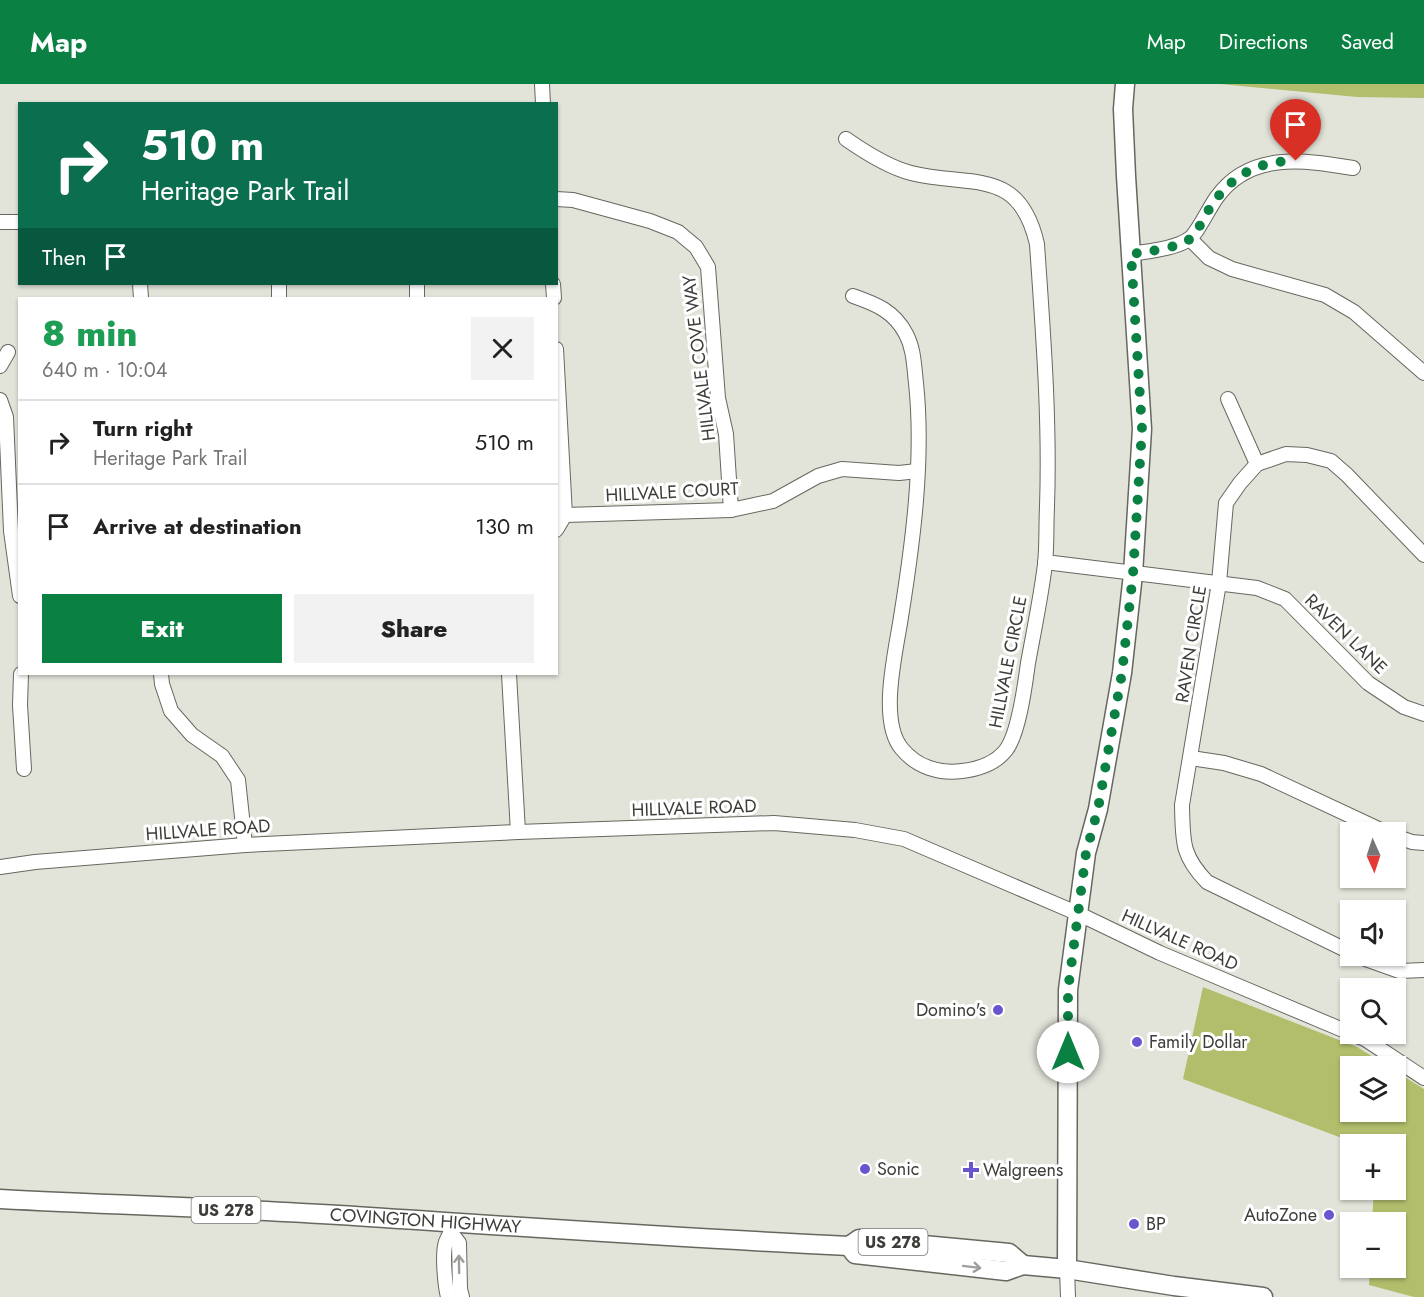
<!DOCTYPE html>
<html lang="en">
<head>
<meta charset="utf-8">
<style>
  :root { --surface:#fff; --page:#f2f2f2; --text:#222; --muted:#767676; --line:#e0e0e0; --accent:#0b8043 }
  body { margin:0; font-family:Jost,sans-serif; background:var(--page); color:var(--text); height:100vh; display:flex; flex-direction:column; font-size:22px; white-space:nowrap }
  * { box-sizing:border-box; margin:0 }
  p { font-size:20px; color:var(--muted) }
  .icon { flex:none; width:33px; height:33px; fill:none; stroke:currentColor; stroke-width:2; stroke-linecap:round; stroke-linejoin:round }
  .map { position:relative; flex:1; overflow:hidden }
  .drawer { position:absolute; left:18px; top:213px; width:540px; height:378px; display:flex; flex-direction:column; background:var(--surface); border-radius:0px; box-shadow:0 2px 4px #0004 }
  .drawer>* { flex:none }
  .banner { position:absolute; left:18px; top:18px; width:540px; height:183px; border-radius:0px; box-shadow:0 2px 4px #0004; background:#0b6e4f; color:#fff; overflow:hidden }
  .needle { width:39px; rotate:177deg }
  .controls { position:absolute; left:1340px; top:738px; display:grid; gap:12px }
  .controls a { display:grid; place-items:center; width:66px; height:66px; border-radius:0px; background:var(--surface); box-shadow:0 2px 4px #0004; font-size:30px }
  .pin { position:absolute; display:grid; place-items:center; width:51px; height:51px; color:#fff; margin:-62px -26px; border-radius:50% 50% 50% 0; rotate:-45deg; box-shadow:0 0 6px #0007 }
  .pin .icon { rotate:45deg }
  .me { position:absolute; width:66px; margin:-33px; rotate:0deg; stroke-linejoin:round; filter:drop-shadow(0 0 4px #0008) }
  .turn { display:flex; align-items:center; gap:21px; height:126px; padding:0 24px; font-size:27px }
  .turn .icon { width:78px; height:78px; stroke-width:2.5 }
  .turn b { display:block; font-size:42px; line-height:51px }
  .then { display:flex; align-items:center; height:57px; padding:0 24px; background:#0003; gap:12px; font-size:22px }
  .round { display:grid; place-items:center; flex:none; width:63px; height:63px; border-radius:0px; background:var(--page) }
  .headline { display:flex; align-items:center; justify-content:space-between; height:102px; padding:0 24px }
  h1 { font-size:36px; font-weight:800; line-height:45px; color:#1e9e55 }
  .button { display:flex; gap:12px; margin-top:auto; padding:12px 24px }
  .button a { flex:1; height:69px; border-radius:0px; background:var(--accent); color:#fff; font-size:24px; font-weight:800; line-height:69px; text-align:center }
  .button a+a { background:var(--page); color:var(--text) }
  ul { padding:0; list-style:none }
  li { display:flex; align-items:center; gap:18px; height:84px; padding:0 24px; border-top:2px solid var(--line) }
  li div { flex:1 }
  li b { display:block; font-size:22px }
  li em { font-style:normal }
  header { display:flex; align-items:center; gap:36px; box-sizing:border-box; height:84px; padding:0 30px; background:var(--accent); color:#fff }
  header strong { font-size:28px }
  nav { display:flex; gap:33px; margin-inline-start:auto; font-size:21px }
  .map>svg:first-child { display:block }
  .green { fill:#b2be6b }
  .lines { fill:none; stroke-linecap:round; stroke-linejoin:round }
  .minor-casing { stroke:#66685f; stroke-width:16 }
  .major-casing { stroke:#66685f; stroke-width:21 }
  .minor { stroke:#fff; stroke-width:14 }
  .major { stroke:#fff; stroke-width:18 }
  .oneway { stroke:#9e9e9c }
  .route { stroke:#0b8043; stroke-width:10; stroke-dasharray:0 18 }
  .poi-dot { fill:#6955ce; stroke:#fff; stroke-width:2 }
  .labels { text-anchor:middle; dominant-baseline:central; stroke-width:6; stroke-linejoin:round; paint-order:stroke }
  .shield { fill:#fff; stroke:#777775; stroke-width:1.5 }
  .shield-label { font-size:16px; font-weight:bold; fill:#3d3d3a }
  .street-label { font-size:18px; fill:#3d3d3a; stroke:#fff }
  .poi-label { font-size:18px; fill:#3d3d3a; stroke:#fff; text-anchor:start }
</style>
</head>
<body>
<header>
<strong>Map</strong>
<nav><a>Map</a><a>Directions</a><a>Saved</a></nav>
</header>
<div class="map">
<svg width="1424" height="1213" viewBox="0 0 1424 1213">
  <rect width="100%" height="100%" fill="#e2e4da"/>
  <g class="green">
    <path d="M 1220,0 L 1424,0 L 1424,14 L 1357,13 Z"/>
    <path d="M 1203,903 L 1357,963 L 1388,982 L 1350,982 L 1350,1028 L 1395,1028 L 1395,987 L 1424,1005 L 1424,1213 L 1414,1213 L 1369,1201 L 1370,1184 L 1395,1184 L 1395,1138 L 1372,1138 L 1374,1106 L 1395,1106 L 1395,1060 L 1358,1060 L 1183,995 Z"/>
  </g>
  <g class="lines">
    <defs>
      <g id="minor">
        <path d="M 542,0 L 543,20"/>
        <path d="M 846,55 C 866,69 888,83 911,89 C 971,104 1019,82 1037,160 C 1043,249 1050,334 1047,423 C 1046,442 1047,461 1045,480 C 1041,513 1034,546 1028,579 C 1025,601 1019,649 1006,666 C 995,680 979,685 962,687 C 939,690 917,683 902,665 C 878,637 896,567 901,533 C 913,458 924,375 916,299 C 914,282 914,265 906,250 C 894,227 876,220 853,212"/>
        <path d="M 556,115 L 573,116 L 650,137 L 678,148 L 696,163 L 708,183 L 718,314 L 726,350 L 731,426"/>
        <path d="M 0,138 L 20,138"/>
        <path d="M 1190,155 L 1209,174 L 1232,185 L 1325,211 L 1354,228 L 1424,289"/>
        <path d="M 1131,170 C 1148,167 1175,165 1189,155 C 1197,150 1210,122 1217,113 C 1250,67 1305,76 1353,84"/>
        <path d="M 140,200 L 141,214"/>
        <path d="M 279,200 L 279,214"/>
        <path d="M 417,200 L 417,214"/>
        <path d="M 553,200 L 554,214"/>
        <path d="M 556,265 L 565,431 L 556,446"/>
        <path d="M 0,282 L 8,268"/>
        <path d="M 1228,315 L 1257,380"/>
        <path d="M 0,316 L 6,333 L 11,447 L 20,512"/>
        <path d="M 565,431 L 731,426 L 773,417 L 818,392 L 842,385 L 899,389 L 917,387"/>
        <path d="M 1045,478 L 1257,504 L 1285,515 L 1368,599 L 1404,623 L 1424,630"/>
        <path d="M 21,590 L 20,621 L 24,685"/>
        <path d="M 161,590 L 162,600 L 171,627 L 192,651 L 222,672 L 238,696 L 245,761"/>
        <path d="M 509,590 L 518,748"/>
        <path d="M 1191,674 L 1224,679 L 1261,690 L 1385,748"/>
        <path d="M 1395,752 L 1412,758 L 1424,759"/>
        <path d="M 0,783 L 35,778 L 245,761 L 518,748 L 774,739 L 855,746 L 904,755 L 1079,830 L 1160,869 L 1350,949"/>
        <path d="M 1350,868 L 1207,798 C 1181,771 1183,757 1182,721 L 1219,499 L 1226,419 L 1240,399 L 1257,380 L 1286,370 L 1307,371 L 1331,377 L 1347,391 L 1424,471"/>
        <path d="M 1357,872 L 1399,887 L 1424,886"/>
        <path d="M 1352,950 L 1365,955 L 1424,994"/>
        <path d="M 452,1150 L 459,1159 L 460,1205 L 462,1213"/>
        <path d="M 1067,1185 L 1068,1213"/>
        <path d="M 448,1213 C 445,1201 442,1169 446,1158 C 449,1149 452,1150 452,1139"/>
      </g>
      <g id="major">
        <path id="s1" d="M 0,1115 C 113,1121 226,1124 339,1131 C 509,1142 679,1154 849,1162 L 859,1155 L 1009,1169 L 1023,1181"/>
        <path d="M 849,1162 L 855,1170 L 1006,1187 L 1023,1181 L 1067,1185 L 1174,1202 L 1263,1213"/>
        <path d="M 1067,1185 L 1068,906 L 1086,769 L 1098,725 L 1122,589 L 1133,490 L 1142,345 L 1126,92 L 1123,25 L 1125,0"/>
      </g>
    </defs>
    <use href="#minor" class="minor-casing"/>
    <use href="#major" class="major-casing"/>
    <use href="#minor" class="minor"/>
    <use href="#major" class="major"/>
  </g>
  <defs><path id="oneway-shaft" d="M-6 0H5M1.5-3L5.5 0L1.5 3" fill="none" stroke-width="1.6" stroke-linecap="round" stroke-linejoin="round" transform="scale(1.5)"/></defs>
  <g class="oneway">
    <use href="#oneway-shaft" transform="translate(459 1180) rotate(-91)"/>
    <use href="#oneway-shaft" transform="translate(972 1183) rotate(7)"/>
  </g>
  <g class="lines">
    <path class="route" d="M 1068,968 L 1068,906 L 1086,769 L 1098,725 L 1122,589 L 1133,490 L 1142,345 L 1131,170 C 1146,168 1178,164 1190,155 C 1197,149 1203,135 1208,127 C 1229,93 1255,77 1296,77"/>
  </g>
  <g class="poi-dot">
    <circle cx="998" cy="926" r="6"/>
    <circle cx="1137" cy="958" r="6"/>
    <circle cx="865" cy="1085" r="6"/>
    <path d="M968 1077h6v6h6v6h-6v6h-6v-6h-6v-6h6z"/>
    <circle cx="1329" cy="1131" r="6"/>
    <circle cx="1134" cy="1140" r="6"/>
  </g>
  <g class="labels">
    <g class="shield">
      <rect x="191.5" y="1113" width="69" height="26" rx="4.5"/>
      <rect x="858.5" y="1145" width="69" height="26" rx="4.5"/>
    </g>
    <g class="shield-label">
      <text x="226" y="1126">US 278</text>
      <text x="893" y="1158">US 278</text>
    </g>
    <g class="street-label">
      <text transform="translate(699 274) rotate(-97)">HILLVALE COVE WAY</text>
      <text transform="translate(672 408) rotate(-3)">HILLVALE COURT</text>
      <text transform="translate(1346 550) rotate(44)">RAVEN LANE</text>
      <text transform="translate(1191 560) rotate(-81)">RAVEN CIRCLE</text>
      <text transform="translate(1008 578) rotate(-79)">HILLVALE CIRCLE</text>
      <text transform="translate(694 724) rotate(-2)">HILLVALE ROAD</text>
      <text transform="translate(208 746) rotate(-4)">HILLVALE ROAD</text>
      <text transform="translate(1180 856) rotate(24)">HILLVALE ROAD</text>
      <text stroke="none"><textPath href="#s1" startOffset="426">COVINGTON HIGHWAY</textPath></text>
    </g>
    <g class="poi-label">
      <text x="986" y="926" text-anchor="end">Domino's</text>
      <text x="1149" y="958">Family Dollar</text>
      <text x="877" y="1085">Sonic</text>
      <text x="983" y="1086">Walgreens</text>
      <text x="1317" y="1131" text-anchor="end">AutoZone</text>
      <text x="1146" y="1140">BP</text>
    </g>
  </g>
</svg>
<div class="controls">
<a><svg class="needle" viewBox="-14 -14 28 28"><path d="M0-13l5 13h-10z" fill="#e53935"/><path d="M0 13l5-13h-10z" fill="#767676"/></svg></a>
<a><svg class="icon" aria-label="sound" viewBox="0 0 24 24"><path d="M4 9h4l5-4v14l-5-4H4zM17 9q2 3 0 6"/></svg></a>
<a><svg class="icon" aria-label="search" viewBox="0 0 24 24"><circle cx="10" cy="10" r="6"/><path d="M15 15l6 6"/></svg></a>
<a><svg class="icon" aria-label="layers" viewBox="0 0 24 24"><path d="M12 4l9 5-9 5-9-5zM3 14l9 5 9-5"/></svg></a>
<a>+</a>
<a>−</a>
</div>
<div class="pin" style="left:1296px;top:77px;background:#d93025"><svg class="icon" aria-label="arrive" viewBox="0 0 24 24"><path d="M6 21V4h12l-3 4 3 4H6"/></svg></div>
<svg class="me" style="left:1068px;top:968px" viewBox="-20 -20 40 40"><circle r="19" fill="#fff"/><path d="M0-13L10 11 0 6-10 11z" fill="#0b8043"/></svg>
<div class="banner">
<div class="turn"><svg class="icon" aria-label="right" viewBox="0 0 24 24"><path d="M7 20v-9h11M14 6l5 5-5 5"/></svg><div><b>510 m</b>Heritage Park Trail</div></div>
<div class="then">Then<svg class="icon" aria-label="arrive" viewBox="0 0 24 24"><path d="M6 21V4h12l-3 4 3 4H6"/></svg></div>
</div>
<section class="drawer">
<div class="headline"><div><h1>8 min</h1><p>640 m · 10:04</p></div><a class="round"><svg class="icon" aria-label="close" viewBox="0 0 24 24"><path d="M6 6l12 12M18 6L6 18"/></svg></a></div>
<ul>
<li><svg class="icon" aria-label="right" viewBox="0 0 24 24"><path d="M7 20v-9h11M14 6l5 5-5 5"/></svg><div><b>Turn right</b><p>Heritage Park Trail</p></div><em>510 m</em></li>
<li><svg class="icon" aria-label="arrive" viewBox="0 0 24 24"><path d="M6 21V4h12l-3 4 3 4H6"/></svg><div><b>Arrive at destination</b></div><em>130 m</em></li>
</ul>
<div class="button"><a>Exit</a><a>Share</a></div>
</section>
</div>
</body>
</html>
